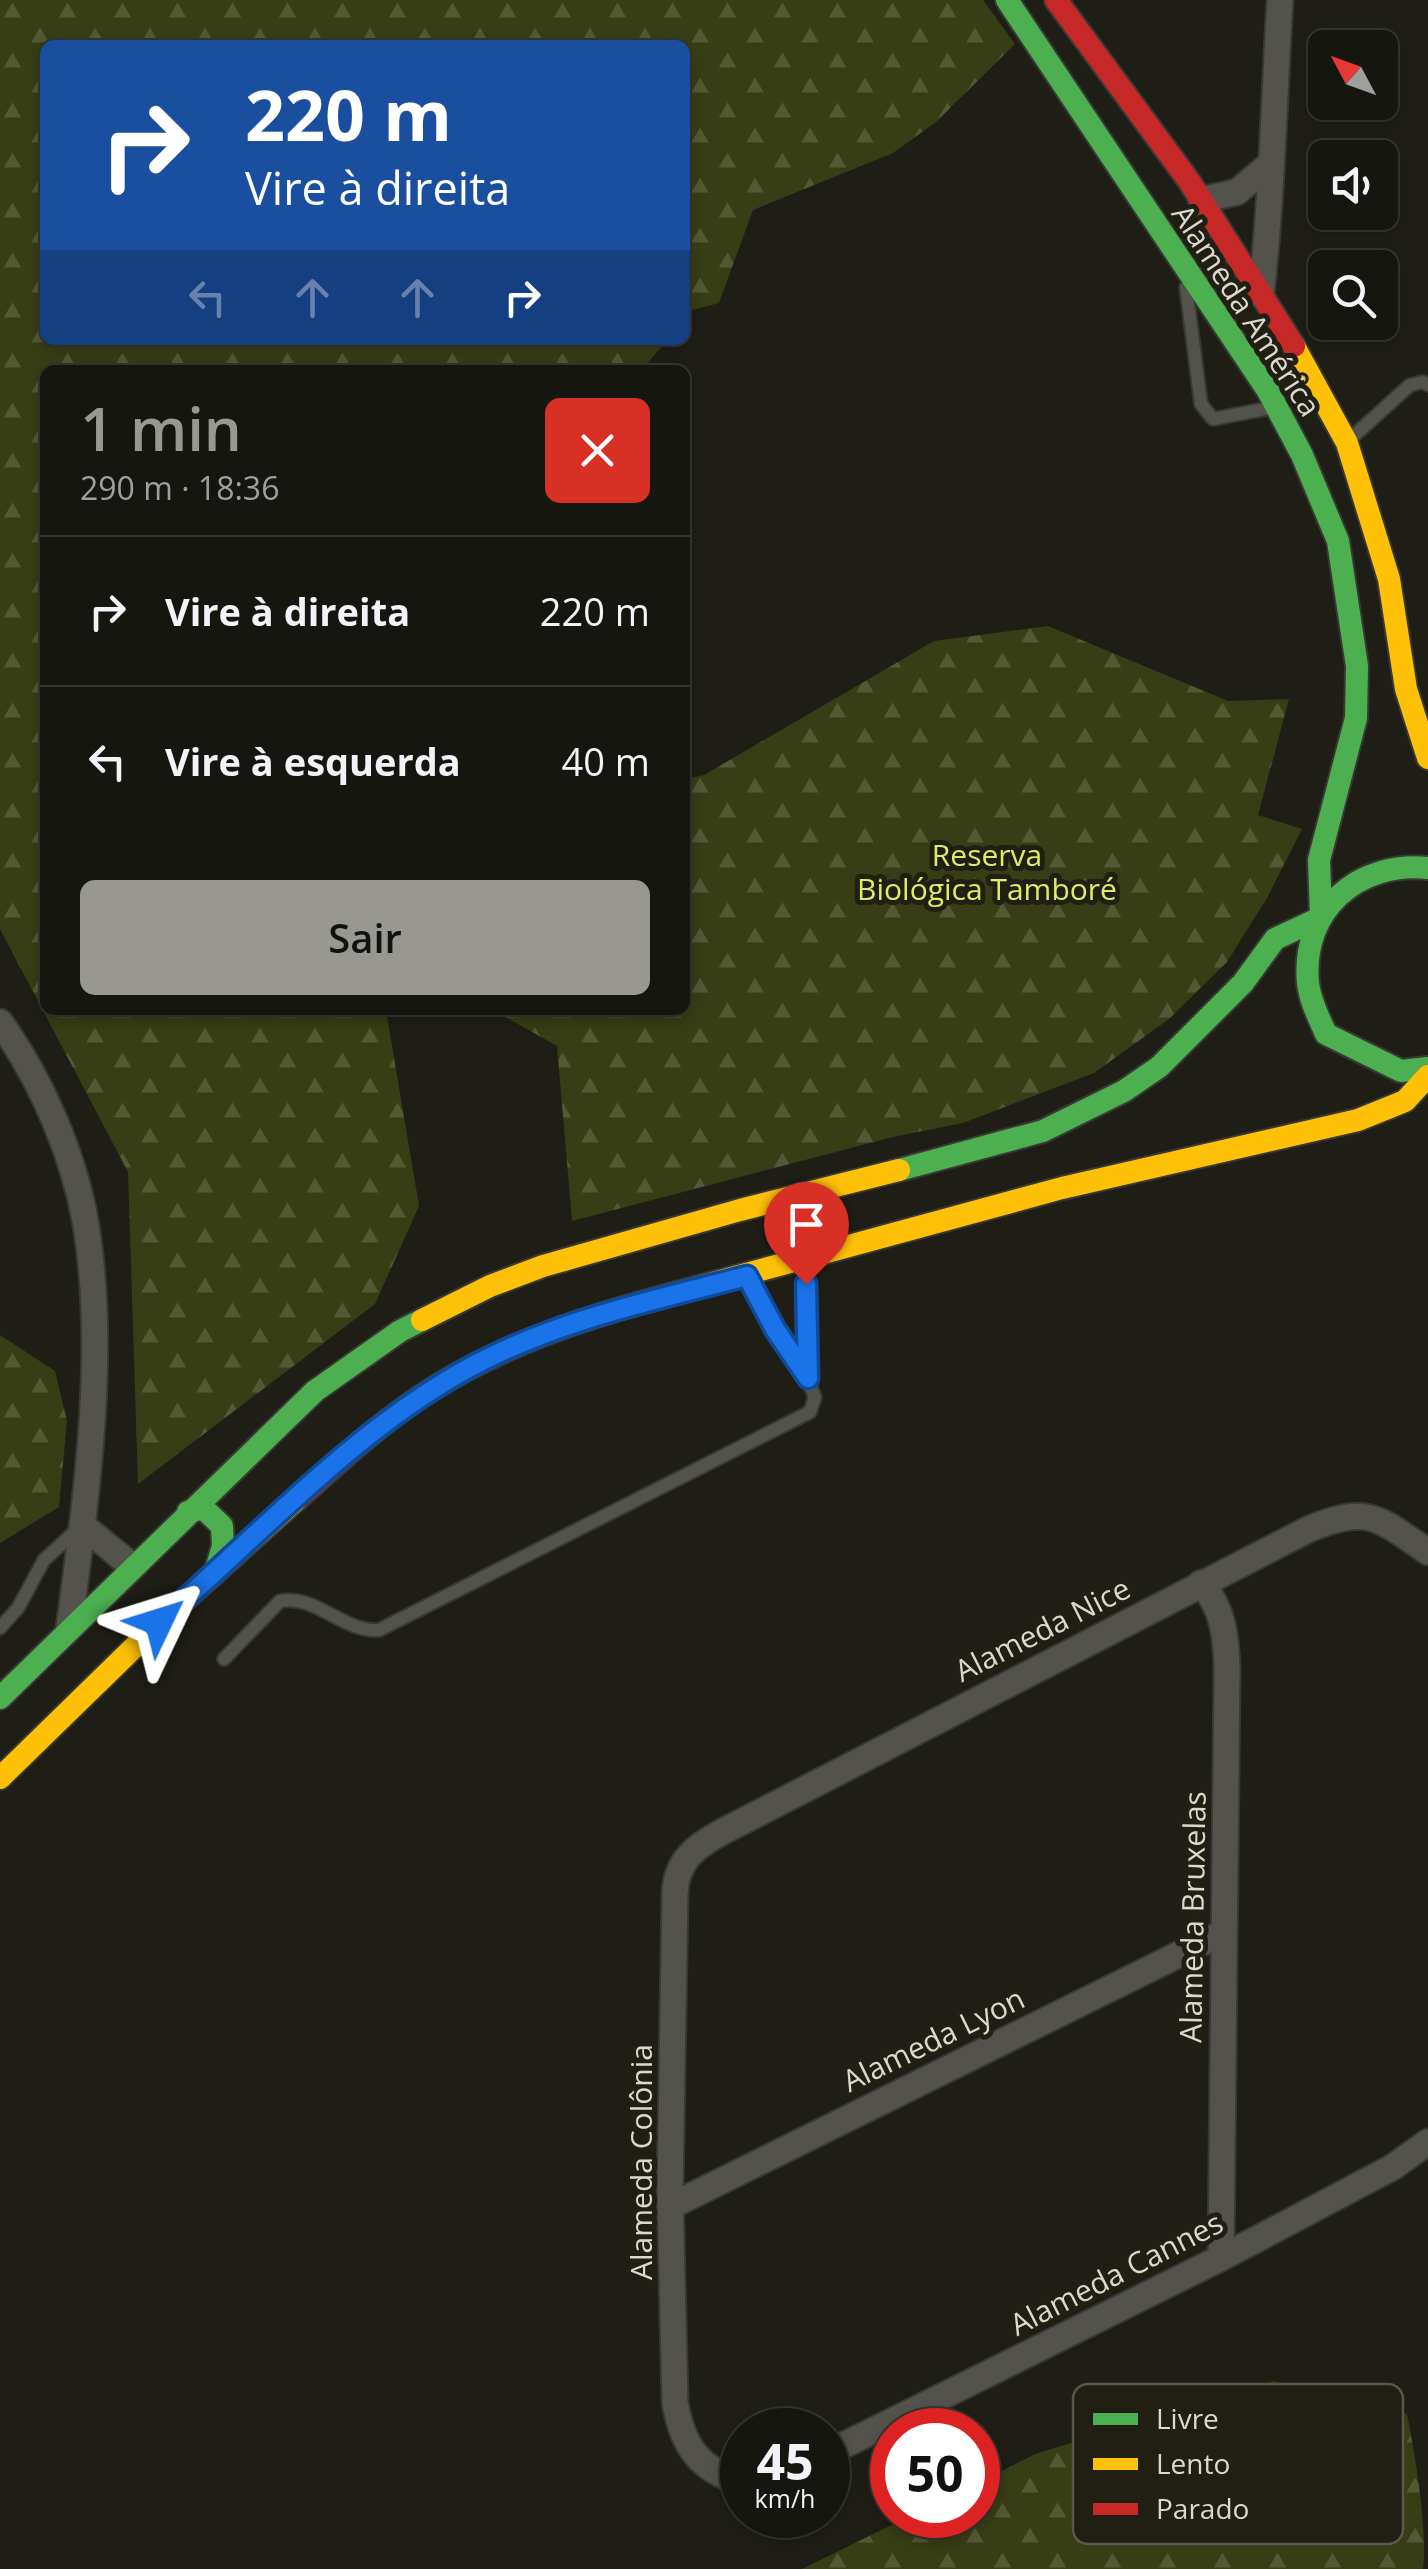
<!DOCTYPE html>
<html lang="pt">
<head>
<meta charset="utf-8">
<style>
  :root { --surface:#161610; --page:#23231e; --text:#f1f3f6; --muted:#9e9f9f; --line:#353530; --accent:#989790 }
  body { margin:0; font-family:"Open Sans",sans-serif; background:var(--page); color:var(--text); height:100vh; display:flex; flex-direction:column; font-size:38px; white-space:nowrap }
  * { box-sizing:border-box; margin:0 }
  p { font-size:32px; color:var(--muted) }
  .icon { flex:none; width:55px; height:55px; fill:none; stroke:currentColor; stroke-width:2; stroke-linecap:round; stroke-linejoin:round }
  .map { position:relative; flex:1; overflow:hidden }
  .details { position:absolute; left:40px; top:365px; width:650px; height:650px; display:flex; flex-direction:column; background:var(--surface); border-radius:15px; box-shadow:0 5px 15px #0003,0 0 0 2px var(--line) }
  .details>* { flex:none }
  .banner { position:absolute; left:40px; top:40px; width:650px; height:305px; border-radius:15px; box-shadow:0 5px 15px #0003,0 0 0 2px var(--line); background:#1a4fa0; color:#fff; overflow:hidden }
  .needle { width:65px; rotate:311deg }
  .buttons { position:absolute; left:1308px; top:30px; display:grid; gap:20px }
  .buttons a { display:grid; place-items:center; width:90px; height:90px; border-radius:15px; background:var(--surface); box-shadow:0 5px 15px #0003,0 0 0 2px var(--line); font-size:50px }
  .speed { position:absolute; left:720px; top:2408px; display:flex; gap:20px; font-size:50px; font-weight:700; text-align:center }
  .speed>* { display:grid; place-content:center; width:130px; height:130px; border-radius:50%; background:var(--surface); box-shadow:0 5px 15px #0003,0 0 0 2px var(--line); line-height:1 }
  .speed small { font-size:25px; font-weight:400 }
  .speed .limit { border:15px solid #d22; background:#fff; color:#111 }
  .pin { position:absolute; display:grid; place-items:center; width:85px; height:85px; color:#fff; margin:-102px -42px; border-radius:50% 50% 50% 0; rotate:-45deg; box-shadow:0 0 10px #0007 }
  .pin .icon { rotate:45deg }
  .me { position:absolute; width:110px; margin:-55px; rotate:49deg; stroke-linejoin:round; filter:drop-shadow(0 0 8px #0008) }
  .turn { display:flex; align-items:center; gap:35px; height:210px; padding:0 40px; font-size:45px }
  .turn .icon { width:130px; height:130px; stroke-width:2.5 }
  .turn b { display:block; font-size:70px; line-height:85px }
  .lanes { display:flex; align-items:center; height:95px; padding:0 40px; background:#0003; justify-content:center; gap:50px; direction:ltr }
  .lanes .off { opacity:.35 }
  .round { display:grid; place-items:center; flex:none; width:105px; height:105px; border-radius:15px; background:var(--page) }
  .headline { display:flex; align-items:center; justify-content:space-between; height:170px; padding:0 40px }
  h1 { font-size:60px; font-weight:600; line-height:75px; color:var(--accent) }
  .primary-button { display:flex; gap:20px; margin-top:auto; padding:20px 40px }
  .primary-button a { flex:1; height:115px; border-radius:15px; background:var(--accent); color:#111; font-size:40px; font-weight:600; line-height:115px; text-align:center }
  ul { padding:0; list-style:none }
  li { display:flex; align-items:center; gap:30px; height:150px; padding:0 40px; border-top:2px solid var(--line) }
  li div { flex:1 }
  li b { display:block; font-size:38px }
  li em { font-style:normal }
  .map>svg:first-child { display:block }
  .forest { fill:url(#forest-firs) }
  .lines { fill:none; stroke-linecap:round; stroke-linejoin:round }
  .lane-casing { stroke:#393934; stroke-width:16 }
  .street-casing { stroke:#393934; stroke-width:29 }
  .fast-casing { stroke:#393934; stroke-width:26 }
  .slow-casing { stroke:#393934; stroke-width:26 }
  .jam-casing { stroke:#393934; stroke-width:26 }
  .lane { stroke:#53524d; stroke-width:12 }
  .street { stroke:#53524d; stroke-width:25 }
  .fast { stroke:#4caf50; stroke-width:22 }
  .slow { stroke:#ffc107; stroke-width:22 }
  .jam { stroke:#c62828; stroke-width:22 }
  .route-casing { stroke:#114b97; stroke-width:25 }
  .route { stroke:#1a73e8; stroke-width:18 }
  .labels { text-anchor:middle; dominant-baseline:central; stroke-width:10; stroke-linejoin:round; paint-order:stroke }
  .street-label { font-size:30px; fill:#dad9d1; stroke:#211f13 }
  .park-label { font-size:30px; fill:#d9ed69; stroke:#211f13 }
  .key { fill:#211f13; stroke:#58574c; stroke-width:2.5 }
  .key-label { font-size:28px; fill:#dad9d1 }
</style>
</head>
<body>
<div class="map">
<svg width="1428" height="2569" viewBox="0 0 1428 2569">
  <defs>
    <pattern id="forest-firs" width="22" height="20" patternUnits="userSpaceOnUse" patternTransform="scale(2.5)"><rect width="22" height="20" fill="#373d14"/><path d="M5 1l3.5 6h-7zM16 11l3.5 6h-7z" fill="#535835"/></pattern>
  </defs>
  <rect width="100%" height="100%" fill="#1e1d16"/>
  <g class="forest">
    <path d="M 0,0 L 983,0 L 1015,44 L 936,122 L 893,153 L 753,210 L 719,303 L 692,310 L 685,318 L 685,45 L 45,45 L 45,340 L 668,340 L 641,370 L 45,370 L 45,1010 L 386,1010 L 419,1206 L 375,1304 L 138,1484 L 128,1172 L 0,929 Z"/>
    <path d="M 1048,626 L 1228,701 L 1289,699 L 1258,815 L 1302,829 L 1267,898 L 1227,962 L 1169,1019 L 1094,1073 L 963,1123 L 893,1137 L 572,1221 L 557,1046 L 493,1010 L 685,1010 L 685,779 L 704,775 L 934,641 Z"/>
    <path d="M 0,1335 L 55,1371 L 67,1421 L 59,1507 L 0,1543 Z"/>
    <path d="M 1274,2381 L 1407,2414 C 1415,2455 1428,2530 1423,2569 L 802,2569 L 912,2515 L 978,2515 L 978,2483 L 1035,2454 Z"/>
  </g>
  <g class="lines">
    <defs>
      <g id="lane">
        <path d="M 1186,287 L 1201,404 L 1213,419 L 1275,407"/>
        <path d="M 1348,441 L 1410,385 L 1423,382 L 1428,385"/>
        <path d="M 804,1261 L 809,1308 L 808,1375"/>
        <path d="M 0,1628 L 18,1608 L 44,1560 L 81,1526"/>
        <path d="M 224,1659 L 280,1601 C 316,1594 342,1632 379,1630 L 810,1412 L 815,1397 L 807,1378 L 775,1329 L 747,1276"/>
      </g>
      <g id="street">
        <path d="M 1201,200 L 1237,192 L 1270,164"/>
        <path d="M 1261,295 C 1272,197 1274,99 1280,0"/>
        <path d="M 0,1022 C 41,1079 74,1155 86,1225 C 107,1354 86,1499 69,1628"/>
        <path d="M 82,1525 L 132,1566"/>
        <path d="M 1201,1583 C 1223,1608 1226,1636 1227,1668 L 1221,2258"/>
        <path d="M 671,2206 L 1224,1932"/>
        <path d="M 828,2453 L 1221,2258 L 1393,2167 L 1428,2142"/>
        <path d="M 742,2483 C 699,2469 683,2447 675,2403 L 670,2191 L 675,1892 C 677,1860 696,1846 722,1832 L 1309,1529 C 1369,1504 1378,1518 1428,1552"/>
      </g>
      <g id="fast">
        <path d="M 1007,0 L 1268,391 L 1302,455 L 1338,541 L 1357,666 L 1356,718 L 1319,860 L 1321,916"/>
        <path d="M 1428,868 C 1358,861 1301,910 1308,983 C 1310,1001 1319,1018 1326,1034 L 1401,1071 L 1428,1068"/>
        <path d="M 899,1170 L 1043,1131 L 1124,1091 L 1159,1067 L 1243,983 L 1275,939 L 1320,918"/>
        <path d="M 188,1512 L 203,1508 L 222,1526 L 223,1546 L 215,1573"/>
        <path d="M 0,1698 L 315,1391 L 400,1331 L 422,1320"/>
      </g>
      <g id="slow">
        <path d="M 1294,346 L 1347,443 L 1389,579 L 1406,689 L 1428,758"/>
        <path d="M 669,1295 L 1062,1188 L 1358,1120 L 1405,1101 L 1428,1076"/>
        <path d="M 422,1320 L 490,1286 L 543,1266 L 740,1210 L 899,1170"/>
        <path d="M 0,1778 L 159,1623 L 297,1499"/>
      </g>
      <g id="jam">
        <path d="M 1056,0 L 1189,181 L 1294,346"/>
        <path d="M 297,1499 C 341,1460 384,1419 434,1388 C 507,1343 587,1317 669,1295"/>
      </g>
    </defs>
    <use href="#lane" class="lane-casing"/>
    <use href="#street" class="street-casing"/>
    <use href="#fast" class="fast-casing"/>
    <use href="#slow" class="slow-casing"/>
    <use href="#jam" class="jam-casing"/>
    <use href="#lane" class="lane"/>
    <use href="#street" class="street"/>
    <use href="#fast" class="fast"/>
    <use href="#slow" class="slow"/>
    <use href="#jam" class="jam"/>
  </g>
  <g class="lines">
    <defs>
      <path id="route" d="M 159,1622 C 259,1536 349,1435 465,1370 C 553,1321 651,1301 747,1276 L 775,1329 L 808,1378 L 806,1284"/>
    </defs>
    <use href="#route" class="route-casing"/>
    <use href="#route" class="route"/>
  </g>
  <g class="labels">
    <g class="street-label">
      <text transform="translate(1247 310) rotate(57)">Alameda América</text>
      <text transform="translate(1042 1629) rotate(-27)">Alameda Nice</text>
      <text transform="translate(1192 1917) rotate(-89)">Alameda Bruxelas</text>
      <text transform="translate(933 2039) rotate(-26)">Alameda Lyon</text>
      <text transform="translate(640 2162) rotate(-90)">Alameda Colônia</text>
      <text transform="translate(1116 2273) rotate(-27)">Alameda Cannes</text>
    </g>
    <g class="park-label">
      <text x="987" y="854">Reserva<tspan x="987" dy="34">Biológica Tamboré</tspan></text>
    </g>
  </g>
  <rect x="1073" y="2384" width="330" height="160" rx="15" class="key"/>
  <rect x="1093" y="2413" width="45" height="12" fill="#4caf50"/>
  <rect x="1093" y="2458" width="45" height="12" fill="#ffc107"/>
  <rect x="1093" y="2503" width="45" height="12" fill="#c62828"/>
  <g class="key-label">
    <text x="1156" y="2429">Livre</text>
    <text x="1156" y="2474">Lento</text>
    <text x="1156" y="2519">Parado</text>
  </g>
</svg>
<div class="buttons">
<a><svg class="needle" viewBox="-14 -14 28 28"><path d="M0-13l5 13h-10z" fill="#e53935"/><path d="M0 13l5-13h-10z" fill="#9e9f9f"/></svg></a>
<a><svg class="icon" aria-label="sound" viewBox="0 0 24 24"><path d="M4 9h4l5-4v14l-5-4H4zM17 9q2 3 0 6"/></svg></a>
<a><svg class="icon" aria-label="search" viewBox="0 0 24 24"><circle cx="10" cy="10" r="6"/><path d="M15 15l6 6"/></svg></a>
</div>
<div class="speed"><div>45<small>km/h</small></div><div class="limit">50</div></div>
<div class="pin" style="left:806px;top:1284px;background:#d93025"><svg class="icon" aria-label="arrive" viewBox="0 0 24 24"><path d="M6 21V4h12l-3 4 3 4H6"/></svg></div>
<svg class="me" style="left:159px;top:1622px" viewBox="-20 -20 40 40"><path d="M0-17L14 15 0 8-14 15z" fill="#1a73e8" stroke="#fff" stroke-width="4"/></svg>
<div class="banner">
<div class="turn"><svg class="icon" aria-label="right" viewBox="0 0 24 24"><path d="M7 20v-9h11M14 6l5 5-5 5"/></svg><div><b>220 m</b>Vire à direita</div></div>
<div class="lanes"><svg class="icon off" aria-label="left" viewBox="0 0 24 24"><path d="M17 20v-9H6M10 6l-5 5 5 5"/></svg><svg class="icon off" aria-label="ahead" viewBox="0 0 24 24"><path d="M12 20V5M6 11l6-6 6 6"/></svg><svg class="icon off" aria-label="ahead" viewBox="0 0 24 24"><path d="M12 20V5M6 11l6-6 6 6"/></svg><svg class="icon" aria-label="right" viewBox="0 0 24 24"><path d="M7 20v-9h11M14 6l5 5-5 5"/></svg></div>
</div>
<section class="details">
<div class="headline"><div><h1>1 min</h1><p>290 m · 18:36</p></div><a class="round" style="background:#d93025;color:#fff"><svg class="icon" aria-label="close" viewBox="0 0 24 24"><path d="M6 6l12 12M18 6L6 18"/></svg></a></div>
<ul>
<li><svg class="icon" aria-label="right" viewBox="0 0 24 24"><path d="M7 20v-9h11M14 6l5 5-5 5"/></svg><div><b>Vire à direita</b></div><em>220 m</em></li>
<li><svg class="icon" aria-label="left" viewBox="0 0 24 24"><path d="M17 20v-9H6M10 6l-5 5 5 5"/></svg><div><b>Vire à esquerda</b></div><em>40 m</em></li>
</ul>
<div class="primary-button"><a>Sair</a></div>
</section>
</div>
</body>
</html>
